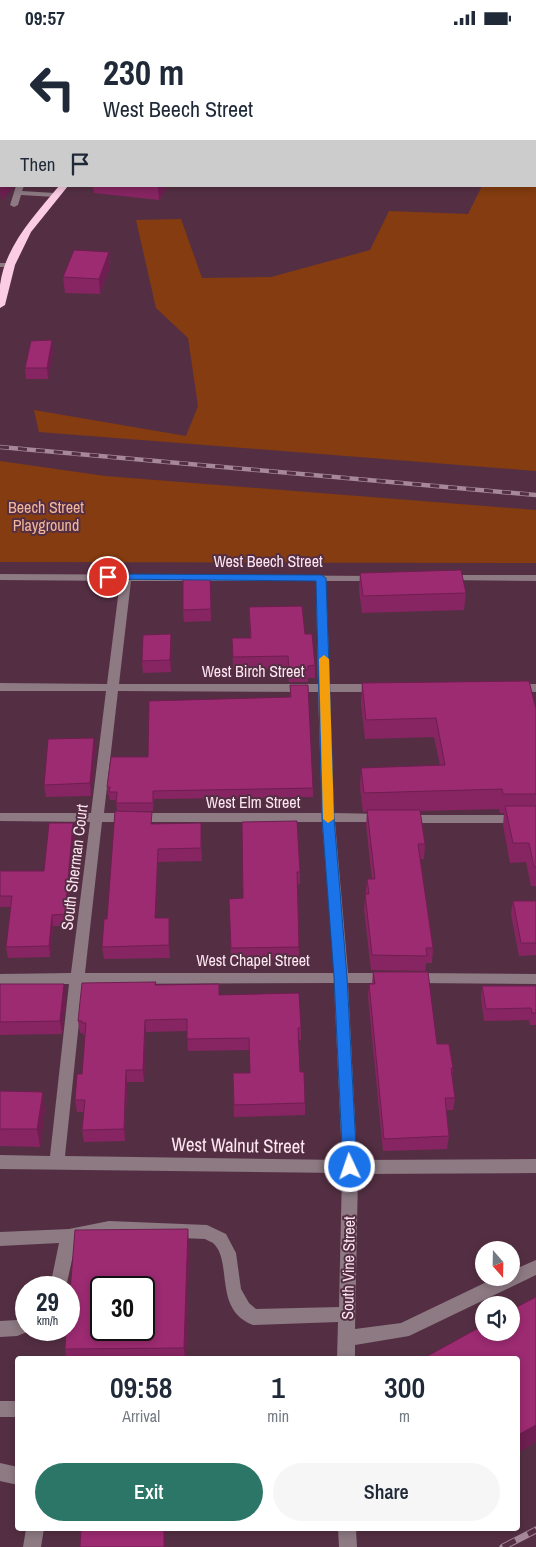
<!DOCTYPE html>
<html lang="en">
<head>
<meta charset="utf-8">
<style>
  :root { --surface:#fff; --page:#f6f6f7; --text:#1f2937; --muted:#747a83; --accent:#2c7668 }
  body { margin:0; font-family:"Archivo Narrow",sans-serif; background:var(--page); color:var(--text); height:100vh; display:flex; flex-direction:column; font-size:19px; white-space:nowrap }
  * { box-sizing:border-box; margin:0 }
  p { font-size:16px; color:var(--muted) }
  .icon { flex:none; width:28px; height:28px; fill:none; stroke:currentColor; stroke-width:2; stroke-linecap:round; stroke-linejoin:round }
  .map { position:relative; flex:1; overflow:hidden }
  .panel { position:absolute; left:15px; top:1321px; width:505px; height:175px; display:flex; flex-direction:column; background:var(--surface); border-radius:5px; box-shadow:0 2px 8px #0003 }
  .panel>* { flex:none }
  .hud { position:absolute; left:0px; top:0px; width:536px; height:152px; box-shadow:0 2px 8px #0003; background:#fff; color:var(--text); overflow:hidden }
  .needle { width:32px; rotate:160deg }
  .buttons { position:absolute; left:475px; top:1206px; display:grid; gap:10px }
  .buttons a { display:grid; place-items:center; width:45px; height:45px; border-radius:50%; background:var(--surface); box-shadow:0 2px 8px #0003; font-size:25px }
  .speed { position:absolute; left:15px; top:1241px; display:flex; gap:10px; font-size:25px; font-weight:700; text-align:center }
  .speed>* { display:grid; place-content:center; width:65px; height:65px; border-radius:50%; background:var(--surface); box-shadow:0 2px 8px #0003; line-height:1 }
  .speed small { font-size:12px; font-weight:400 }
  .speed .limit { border:2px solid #111; border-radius:8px; background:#fff; color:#111 }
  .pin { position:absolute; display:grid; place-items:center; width:42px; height:42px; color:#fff; margin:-21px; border:2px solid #fff; border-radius:50%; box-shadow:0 1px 5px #0007 }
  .me { position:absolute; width:55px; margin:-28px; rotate:357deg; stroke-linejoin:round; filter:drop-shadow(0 0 4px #0008) }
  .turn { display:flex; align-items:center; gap:18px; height:105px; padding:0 20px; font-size:22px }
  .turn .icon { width:65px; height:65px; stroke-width:2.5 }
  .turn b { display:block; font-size:35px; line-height:42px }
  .then { display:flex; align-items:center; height:48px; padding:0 20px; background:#0003; gap:10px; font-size:19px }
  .eta { display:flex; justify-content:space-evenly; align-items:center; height:85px; text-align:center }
  .eta b { font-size:30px; font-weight:600; line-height:35px }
  .action { display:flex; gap:10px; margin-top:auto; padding:10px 20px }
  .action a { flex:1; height:58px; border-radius:30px; background:var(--accent); color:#fff; font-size:20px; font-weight:600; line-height:58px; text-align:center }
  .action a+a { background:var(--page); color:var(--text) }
  .status { display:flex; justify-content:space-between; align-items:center; height:35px; padding:0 25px; background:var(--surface); direction:ltr }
  .status svg { height:14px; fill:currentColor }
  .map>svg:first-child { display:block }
  .green { fill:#843c10 }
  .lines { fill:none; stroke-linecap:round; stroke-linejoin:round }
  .minor { fill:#8d7a83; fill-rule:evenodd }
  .highway { fill:#fbcce4; fill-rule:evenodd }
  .rail-far1-casing { stroke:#a68898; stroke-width:4.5 }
  .rail-casing { stroke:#a68898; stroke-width:7 }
  .rail-far1 { stroke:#542f43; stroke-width:3; stroke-dasharray:9; stroke-linecap:butt }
  .rail { stroke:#542f43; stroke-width:5; stroke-dasharray:14; stroke-linecap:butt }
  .wall { fill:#872562 }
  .shaded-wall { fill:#6e1e50 }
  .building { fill:#9d2b72; stroke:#6e1e50; fill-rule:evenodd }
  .route { fill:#1a73e8; stroke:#114b97 }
  .slow { fill:#f59e0b }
  .labels { text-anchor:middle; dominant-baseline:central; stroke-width:4; stroke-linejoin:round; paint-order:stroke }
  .park-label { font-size:16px; fill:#f2b79b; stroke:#542f43 }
  .street-label { font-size:16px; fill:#fde5f1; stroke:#542f43 }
  .near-street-label { font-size:19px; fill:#fde5f1; stroke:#542f43 }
</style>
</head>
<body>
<div class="status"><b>09:57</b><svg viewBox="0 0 49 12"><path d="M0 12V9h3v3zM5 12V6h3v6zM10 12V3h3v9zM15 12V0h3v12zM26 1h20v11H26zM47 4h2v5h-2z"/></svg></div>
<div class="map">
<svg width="536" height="1512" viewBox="0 0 536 1512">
  <rect width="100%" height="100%" fill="#542f43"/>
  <g class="green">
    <path d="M 499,0 L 536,0 L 536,436 L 39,397 L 34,375 L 186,401 L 198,371 L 188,303 L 156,273 L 136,185 L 181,184 L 202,243 L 271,242 L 370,215 L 389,176 L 468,179 L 482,151 L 535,151 L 535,1 L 498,1 Z"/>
    <path d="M 0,426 L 105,441 L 536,475 L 536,528 L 0,527 Z"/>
  </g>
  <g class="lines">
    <g class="minor">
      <path d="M 233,0 L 246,0 L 246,1 L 234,1 Z"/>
      <path d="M 16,151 L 24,151 L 22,156 L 55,158 L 59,160 L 55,162 L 21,160 L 18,170 L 14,172 L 10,170 Z"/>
      <path d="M 0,228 L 10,228 L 14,230 L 10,232 L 0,232 Z"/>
      <path d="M 0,539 L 379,541 L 380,543 L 375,546 L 326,546 L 330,649 L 377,649 L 383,653 L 377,657 L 330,657 L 334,778 L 384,779 L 388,780 L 390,783 L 388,786 L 384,787 L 335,787 L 348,938 L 390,938 L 395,939 L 397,943 L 395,947 L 390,948 L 348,948 L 357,1125 L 536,1124 L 536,1138 L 358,1139 L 355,1294 L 401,1288 L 497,1242 L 511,1242 L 511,1236 L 536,1225 L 536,1240 L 409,1301 L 355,1310 L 355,1324 L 337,1324 L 338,1287 L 253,1290 C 214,1275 232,1230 215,1210 C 213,1207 208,1206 205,1204 L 109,1200 L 76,1207 L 66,1252 L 50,1252 L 59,1208 L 0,1211 L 0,1197 L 69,1194 L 109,1186 L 207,1190 L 226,1199 L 236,1218 L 241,1254 L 249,1268 L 256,1274 L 339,1272 L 342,1138 L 0,1134 L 0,1120 L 50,1121 L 69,949 L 0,949 L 0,939 L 71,938 L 90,787 L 0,786 L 0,778 L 91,778 L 106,656 L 0,656 L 0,648 L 107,649 L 120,546 L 0,545 ZM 131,546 L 316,546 L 318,649 L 119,649 ZM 118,656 L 318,657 L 322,778 L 104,778 ZM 102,787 L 322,787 L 334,938 L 85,938 ZM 334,948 L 342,1125 L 65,1121 L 83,949 Z"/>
      <path d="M 447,540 L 536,540 L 536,546 L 443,545 L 442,543 Z"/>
      <path d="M 515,649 L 536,649 L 536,657 L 511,656 L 509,653 L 511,650 Z"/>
      <path d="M 406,780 L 536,780 L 536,788 L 406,788 L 402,787 L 400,784 L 402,781 Z"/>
      <path d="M 412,938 L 536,939 L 536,949 L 412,948 L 407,947 L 405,943 L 407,939 Z"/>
      <path d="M 26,1282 L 26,1295 L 32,1295 L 17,1301 L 0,1302 L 0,1286 L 17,1285 Z"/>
      <rect x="0" y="1366" width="18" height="16"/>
      <path d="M 0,1428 L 18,1432 L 18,1450 L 0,1446 Z"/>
      <path d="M 26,1494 L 44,1494 L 41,1512 L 23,1512 Z"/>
      <path d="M 338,1494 L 356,1494 L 357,1512 L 339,1512 Z"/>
    </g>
    <path class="highway" d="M 59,151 L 68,151 L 31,197 L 15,230 L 5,270 L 0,273 C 0,266 0,257 0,250 C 5,211 35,180 59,151 Z"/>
    <defs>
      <path id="rail-far1" d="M 0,412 L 536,460"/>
      <path id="rail" d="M 503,1512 L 536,1495"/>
    </defs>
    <use href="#rail-far1" class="rail-far1-casing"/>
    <use href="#rail" class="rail-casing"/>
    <use href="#rail-far1" class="rail-far1"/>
    <use href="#rail" class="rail"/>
  </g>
  <g class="wall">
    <path d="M 1,64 L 1,113 L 0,113 L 0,66 Z"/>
    <path d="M 93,151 L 168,151 L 159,165 L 94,158 Z"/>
    <path d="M 109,217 L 110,232 L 100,259 L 65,258 L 63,242 Z"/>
    <path d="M 53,317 L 48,344 L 26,344 L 25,333 Z"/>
    <path d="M 360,538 L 466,558 L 464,575 L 362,578 L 359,555 Z"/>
    <path d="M 210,541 L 211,586 L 184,587 L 183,575 Z"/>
    <path d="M 249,572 L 305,599 L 315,630 L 315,643 L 308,643 L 308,647 L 289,647 L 287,633 L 233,635 L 232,603 L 250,603 Z"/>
    <path d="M 171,599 L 171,637 L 143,638 L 142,626 Z"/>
    <path d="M 362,648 L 536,674 L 536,851 L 531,851 L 526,827 L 510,828 L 503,790 L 504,778 L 500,778 L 499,774 L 420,776 L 425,809 L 424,824 L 420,824 L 433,913 L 432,928 L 426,928 L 425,936 L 371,935 L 364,874 L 367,844 L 372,844 L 366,790 L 367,777 L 363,777 L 360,752 L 361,733 L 440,730 L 434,702 L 365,704 L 361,668 Z"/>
    <path d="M 290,650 L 313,753 L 313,762 L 154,764 L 153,776 L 117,776 L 116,765 L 110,765 L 109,760 L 108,760 L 107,752 L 148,722 L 290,662 Z"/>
    <path d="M 95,715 L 91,761 L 46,762 L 44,750 Z"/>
    <path d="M 242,787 L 300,837 L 300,849 L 298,849 L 299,924 L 231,925 L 229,864 L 243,863 Z"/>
    <path d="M 73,788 L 75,799 L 66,891 L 53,891 L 50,922 L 8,923 L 6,912 L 11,872 L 0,872 L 0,836 L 44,836 Z"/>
    <path d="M 153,789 L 201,801 L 202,826 L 158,827 L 156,883 L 169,883 L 170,895 L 170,923 L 104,924 L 102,912 L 107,884 Z"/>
    <path d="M 513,866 L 536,866 L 536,920 L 519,921 L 511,879 Z"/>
    <path d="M 373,937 L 437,1009 L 453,1033 L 452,1042 L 455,1063 L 453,1075 L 446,1075 L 449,1101 L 447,1114 L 383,1116 L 368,961 L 369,949 L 372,949 Z"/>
    <path d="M 0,949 L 66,961 L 62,999 L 0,1000 Z"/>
    <path d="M 156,950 L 220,960 L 301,993 L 301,1005 L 298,1005 L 300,1037 L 305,1068 L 305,1080 L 234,1082 L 233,1038 L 250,1038 L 249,1015 L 188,1016 L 187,996 L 146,997 L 144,1047 L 127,1047 L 125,1106 L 84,1107 L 82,1095 L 84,1077 L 77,1077 L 75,1065 L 82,1039 L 85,1000 L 83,1000 L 83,998 L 80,998 L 78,986 Z"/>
    <path d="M 482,951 L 536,951 L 536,990 L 530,990 L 529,985 L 484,986 L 481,963 Z"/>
    <path d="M 0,1056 L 45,1074 L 40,1112 L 0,1111 Z"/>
    <path d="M 189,1215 L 186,1324 L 66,1324 L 65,1314 Z"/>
    <path d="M 81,1494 L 185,1494 L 185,1496 L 166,1496 L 166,1512 L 80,1512 Z"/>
  </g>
  <g class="shaded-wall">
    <path d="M 2,151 L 15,151 L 1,166 L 0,153 Z"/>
    <path d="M 158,151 L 168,151 L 159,165 Z"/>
    <path d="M 109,217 L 110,232 L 100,259 L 99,244 Z"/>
    <path d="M 52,305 L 53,317 L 48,344 L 47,333 Z"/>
    <path d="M 171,599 L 171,637 L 170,625 Z"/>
    <path d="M 94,703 L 95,715 L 91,761 L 90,748 Z"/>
    <path d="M 73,788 L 75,799 L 66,891 L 65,879 Z"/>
    <path d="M 158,814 L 158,827 L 156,896 L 155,883 Z"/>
    <path d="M 52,880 L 53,891 L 50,922 L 49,911 Z"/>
    <path d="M 169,883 L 170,895 L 170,923 L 169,910 Z"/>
    <path d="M 64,949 L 66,961 L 62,999 L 60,986 Z"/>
    <path d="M 145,985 L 146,997 L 144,1047 L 143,1035 Z"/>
    <path d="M 126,1035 L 127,1047 L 125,1106 L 124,1094 Z"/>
    <path d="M 43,1057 L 45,1074 L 40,1112 L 37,1094 Z"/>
    <path d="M 188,1194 L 189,1215 L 186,1324 L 185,1324 L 184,1313 Z"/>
    <path d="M 536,1390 L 536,1407 L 518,1418 L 518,1400 Z"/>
    <rect x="164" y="1494" width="2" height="18"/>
  </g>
  <g class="building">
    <path d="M 1,64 L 1,101 L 0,101 L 0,66 Z"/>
    <path d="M 1,137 L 2,151 L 0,153 L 0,139 Z"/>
    <path d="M 74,215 L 109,217 L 99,244 L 63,242 Z"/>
    <path d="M 52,305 L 47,333 L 25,333 L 31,306 Z"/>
    <path d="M 461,535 L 466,558 L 363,561 L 360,538 Z"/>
    <path d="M 210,541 L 211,574 L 183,575 L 183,542 Z"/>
    <path d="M 302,571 L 305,599 L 312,599 L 315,630 L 308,631 L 308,635 L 289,635 L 288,621 L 233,622 L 232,603 L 251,603 L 249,572 Z"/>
    <path d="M 171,599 L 170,625 L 142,626 L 143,600 Z"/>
    <path d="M 529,646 L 536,674 L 536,759 L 503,759 L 502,754 L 364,758 L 361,733 L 445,730 L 436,683 L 366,685 L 362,648 Z"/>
    <path d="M 290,650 L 308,650 L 313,753 L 153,756 L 153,768 L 116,768 L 117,757 L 109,757 L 110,752 L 107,752 L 111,722 L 148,722 L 149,666 L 291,662 Z"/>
    <path d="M 94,703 L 90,748 L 44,750 L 48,704 Z"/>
    <path d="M 505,771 L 536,771 L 536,832 L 534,832 L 529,808 L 513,808 Z"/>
    <path d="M 367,775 L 420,775 L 425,809 L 418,809 L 433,913 L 426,913 L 427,921 L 372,920 L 365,859 L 369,859 L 367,844 L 375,844 Z"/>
    <path d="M 115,776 L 152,777 L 151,789 L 201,788 L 201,813 L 158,814 L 155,883 L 169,883 L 169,910 L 102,912 L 104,884 L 107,884 Z"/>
    <path d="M 297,786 L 300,837 L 297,837 L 299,912 L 231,913 L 229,864 L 243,863 L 242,787 Z"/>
    <path d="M 49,788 L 73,788 L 65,879 L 52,880 L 49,911 L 6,912 L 12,861 L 0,861 L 0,836 L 44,836 Z"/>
    <path d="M 513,866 L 536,866 L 536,908 L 521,908 Z"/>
    <path d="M 373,937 L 428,937 L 437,1009 L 449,1009 L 453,1033 L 451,1033 L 455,1063 L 445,1063 L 449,1101 L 384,1104 L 369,949 L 375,949 Z"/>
    <path d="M 156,947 L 155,950 L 219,949 L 219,960 L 299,958 L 301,993 L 298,993 L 300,1037 L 304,1037 L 305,1068 L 234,1070 L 233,1038 L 250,1038 L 249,1003 L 187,1004 L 187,984 L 145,985 L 143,1035 L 126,1035 L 124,1094 L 82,1095 L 85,1065 L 75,1065 L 77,1039 L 82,1039 L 86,988 L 82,988 L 82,986 L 78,986 L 82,948 Z"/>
    <path d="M 0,949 L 64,949 L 60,986 L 0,987 Z"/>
    <path d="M 482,951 L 536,951 L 536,978 L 532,978 L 531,973 L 486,974 Z"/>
    <path d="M 0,1056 L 43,1057 L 37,1094 L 0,1094 Z"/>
    <path d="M 188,1194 L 184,1313 L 65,1314 L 66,1295 L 69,1295 L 69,1269 L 75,1195 ZM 101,1252 L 144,1252 L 144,1295 L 101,1295 Z"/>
    <path d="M 536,1262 L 536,1390 L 518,1400 L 518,1324 L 422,1324 L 484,1290 L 484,1298 L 511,1298 L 511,1275 Z"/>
    <path d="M 81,1494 L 164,1494 L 164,1512 L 80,1512 Z"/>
  </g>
  <path class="route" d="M 108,539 L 321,540 L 326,543 L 334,783 L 347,942 L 357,1132 L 355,1137 L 350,1138 L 345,1137 L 343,1132 L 334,942 L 322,783 L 316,546 L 105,544 L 103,542 Z"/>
  <path class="slow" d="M 324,620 L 329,624 L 334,784 L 328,788 L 323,784 L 319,624 Z"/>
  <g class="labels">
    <g class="park-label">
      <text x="46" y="472">Beech Street<tspan x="46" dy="18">Playground</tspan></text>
    </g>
    <g class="street-label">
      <text x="268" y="526">West Beech Street</text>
      <text x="253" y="636">West Birch Street</text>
      <text x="253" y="767">West Elm Street</text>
      <text transform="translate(74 832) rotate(-83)">South Sherman Court</text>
      <text x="253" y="925">West Chapel Street</text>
      <text transform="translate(348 1233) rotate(-89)">South Vine Street</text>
    </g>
    <g class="near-street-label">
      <text transform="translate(238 1110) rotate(1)">West Walnut Street</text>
    </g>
  </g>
</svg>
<div class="buttons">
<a><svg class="needle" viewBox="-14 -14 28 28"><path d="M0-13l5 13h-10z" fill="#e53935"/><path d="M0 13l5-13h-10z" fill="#747a83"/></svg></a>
<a><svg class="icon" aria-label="sound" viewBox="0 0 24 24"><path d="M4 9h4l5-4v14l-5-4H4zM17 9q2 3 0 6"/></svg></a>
</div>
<div class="speed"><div>29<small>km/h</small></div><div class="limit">30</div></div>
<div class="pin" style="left:108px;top:542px;background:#d93025"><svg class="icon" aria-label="arrive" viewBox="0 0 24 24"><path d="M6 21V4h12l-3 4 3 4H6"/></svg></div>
<svg class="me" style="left:350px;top:1132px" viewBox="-20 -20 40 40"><circle r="17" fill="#1a73e8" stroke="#fff" stroke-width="3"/><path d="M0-11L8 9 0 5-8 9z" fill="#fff"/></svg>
<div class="hud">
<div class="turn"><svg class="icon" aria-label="left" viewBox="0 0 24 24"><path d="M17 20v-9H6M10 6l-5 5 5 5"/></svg><div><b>230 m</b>West Beech Street</div></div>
<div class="then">Then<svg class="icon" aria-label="arrive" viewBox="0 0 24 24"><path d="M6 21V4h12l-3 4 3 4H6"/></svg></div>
</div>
<section class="panel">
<div class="eta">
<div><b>09:58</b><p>Arrival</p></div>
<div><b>1</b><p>min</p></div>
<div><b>300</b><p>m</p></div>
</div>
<div class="action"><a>Exit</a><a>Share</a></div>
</section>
</div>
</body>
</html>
